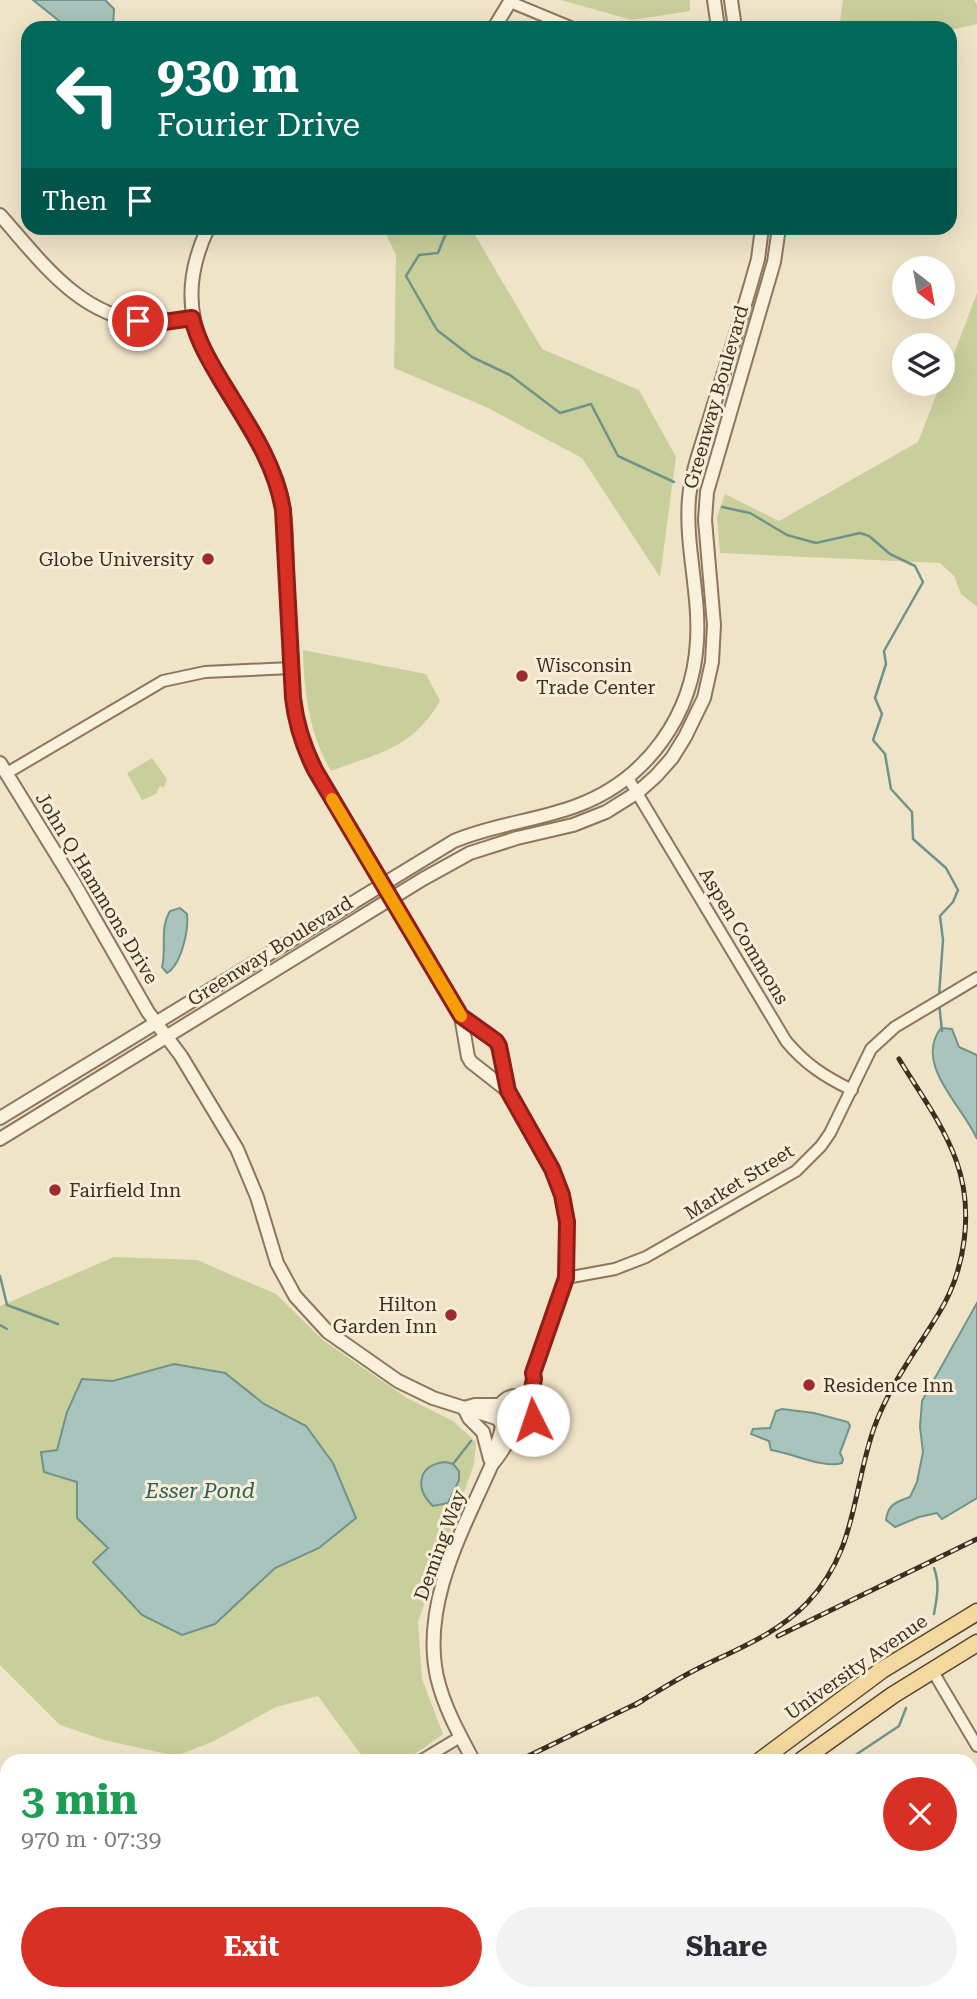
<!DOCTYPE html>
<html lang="en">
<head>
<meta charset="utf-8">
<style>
  :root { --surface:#fff; --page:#f2f2f3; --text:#2b2b33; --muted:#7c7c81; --accent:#d93025 }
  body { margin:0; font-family:"Roboto Serif",serif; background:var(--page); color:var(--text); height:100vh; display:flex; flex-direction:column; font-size:26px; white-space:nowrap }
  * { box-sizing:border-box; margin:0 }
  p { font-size:23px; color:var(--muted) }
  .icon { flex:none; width:38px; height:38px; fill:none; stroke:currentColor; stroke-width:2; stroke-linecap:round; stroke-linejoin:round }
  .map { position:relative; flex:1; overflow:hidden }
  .side { position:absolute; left:0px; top:1754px; width:978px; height:247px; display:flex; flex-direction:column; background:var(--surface); border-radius:21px 21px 0 0; box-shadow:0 7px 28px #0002 }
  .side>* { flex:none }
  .guide { position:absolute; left:21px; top:21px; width:936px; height:214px; border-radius:21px; box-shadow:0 7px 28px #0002; background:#00695c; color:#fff; overflow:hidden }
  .needle { width:46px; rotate:149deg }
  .fabs { position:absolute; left:892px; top:256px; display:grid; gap:14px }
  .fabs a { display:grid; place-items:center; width:63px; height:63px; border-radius:50%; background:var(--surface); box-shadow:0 7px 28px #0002; font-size:35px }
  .pin { position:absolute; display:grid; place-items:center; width:60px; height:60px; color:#fff; margin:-30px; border:4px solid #fff; border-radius:50%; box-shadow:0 2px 7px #0007 }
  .me { position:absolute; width:77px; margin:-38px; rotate:356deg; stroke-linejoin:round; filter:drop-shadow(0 0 5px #0008) }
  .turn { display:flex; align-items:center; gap:24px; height:147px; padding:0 21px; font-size:32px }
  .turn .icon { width:91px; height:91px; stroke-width:2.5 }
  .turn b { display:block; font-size:49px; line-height:60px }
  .then { display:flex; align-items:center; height:66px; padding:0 21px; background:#0003; gap:14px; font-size:26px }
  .round { display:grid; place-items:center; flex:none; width:74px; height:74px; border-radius:37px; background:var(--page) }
  .head { display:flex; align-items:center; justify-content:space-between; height:119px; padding:0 21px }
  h1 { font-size:42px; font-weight:700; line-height:52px; color:#1e9e55 }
  .button { display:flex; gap:14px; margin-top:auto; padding:14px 21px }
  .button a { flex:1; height:80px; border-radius:42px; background:var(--accent); color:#fff; font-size:28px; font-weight:700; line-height:80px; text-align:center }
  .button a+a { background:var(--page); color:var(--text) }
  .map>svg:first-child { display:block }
  .green { fill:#c9cf9b }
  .water { fill:#a9c4bc; stroke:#6f938a; stroke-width:2 }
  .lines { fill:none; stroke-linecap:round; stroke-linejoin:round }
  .stream { stroke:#6f938a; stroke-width:2.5 }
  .minor-casing { stroke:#8d765c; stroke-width:14 }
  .tertiary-casing { stroke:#8d765c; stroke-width:16 }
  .primary-casing { stroke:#5b4430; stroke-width:19 }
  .minor { stroke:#faf1dc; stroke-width:10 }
  .tertiary { stroke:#faf1dc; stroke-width:12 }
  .primary { stroke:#f3d9a0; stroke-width:16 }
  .rail-casing { stroke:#3d2e20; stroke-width:5 }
  .rail { stroke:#f7eed8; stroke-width:2.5; stroke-dasharray:8; stroke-linecap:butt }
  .route-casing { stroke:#8d1f18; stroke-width:18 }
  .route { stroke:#d93025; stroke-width:12 }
  .slow { stroke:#f59e0b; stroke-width:12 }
  .poi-dot { fill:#9e2a2b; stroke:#f7eed8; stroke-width:2.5 }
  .labels { text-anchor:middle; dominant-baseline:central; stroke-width:6; stroke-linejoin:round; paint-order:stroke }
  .street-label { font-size:19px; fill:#3d2e20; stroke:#f7eed8 }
  .poi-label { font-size:19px; fill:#3d2e20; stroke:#f7eed8; text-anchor:start }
  .water-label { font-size:21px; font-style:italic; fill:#2f5d5a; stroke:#f7eed8 }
</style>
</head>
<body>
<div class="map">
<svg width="977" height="1999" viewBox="0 0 977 1999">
  <rect width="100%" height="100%" fill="#f0e4c8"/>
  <g class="green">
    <path d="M 561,0 L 690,0 L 690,11 L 632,20 Z"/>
    <path d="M 843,0 L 974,0 L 977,4 L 977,24 L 950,30 L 839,28 Z"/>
    <path d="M 383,228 L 471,228 L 542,349 L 639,390 L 676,457 L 660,577 L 582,458 L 486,407 L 394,368 L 396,255 Z"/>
    <path d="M 977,293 L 977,607 L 961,594 L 954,576 L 940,563 L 720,553 L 717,517 L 725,494 L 779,521 L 918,442 L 941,383 L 943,383 Z"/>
    <path d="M 303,650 L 426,674 L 440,701 C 413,748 379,753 331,771 C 309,733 304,693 303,650 Z"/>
    <path d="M 152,758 L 167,779 L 164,788 L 160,786 L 156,794 L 142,800 L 127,773 Z"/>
    <path d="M 114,1257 L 197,1260 L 276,1294 L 324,1341 L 407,1398 L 453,1421 L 476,1442 L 474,1464 L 418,1622 L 422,1679 L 443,1734 C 409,1758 406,1766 362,1756 L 318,1696 L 276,1707 L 212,1742 L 176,1756 L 104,1740 L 60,1725 L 0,1665 L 0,1306 Z"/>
  </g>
  <g class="water">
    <path d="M 33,0 L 105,0 L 114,9 L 113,28 L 68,28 Z"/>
    <path d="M 180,908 L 187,914 C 189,930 181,965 167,973 L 162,967 C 167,948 159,930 170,911 Z"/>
    <path d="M 941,1028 L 952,1029 L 959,1047 L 977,1055 L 977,1139 C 963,1106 913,1064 941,1028 Z"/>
    <path d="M 977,1303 L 977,1498 L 942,1519 L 937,1513 L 919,1517 L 895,1527 L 886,1520 C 888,1504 896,1502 910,1497 L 917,1482 L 923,1452 L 920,1427 L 922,1401 Z"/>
    <path d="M 174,1364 L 225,1373 L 264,1404 L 306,1426 L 333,1463 L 356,1518 L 319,1548 L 275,1568 L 215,1624 L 182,1635 L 142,1615 L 93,1562 L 108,1548 L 77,1518 L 77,1482 L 44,1472 L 41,1452 L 57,1450 L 67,1412 L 82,1379 L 113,1381 Z"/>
    <path d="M 782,1409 L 814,1413 L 848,1422 L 850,1426 L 840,1453 L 843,1459 L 842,1463 C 824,1469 792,1453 771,1450 L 769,1441 L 751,1434 L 753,1429 L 770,1428 L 776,1411 Z"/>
    <path d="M 445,1462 L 453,1464 L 459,1471 L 459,1480 L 448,1503 L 433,1506 C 414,1488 418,1465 445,1462 Z"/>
  </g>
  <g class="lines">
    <g class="stream">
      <path d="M 445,228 L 446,233 L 438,253 L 419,255 L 406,276 L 437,330 L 472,357 L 510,375 L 560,413 L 591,404 L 618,456 L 674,482"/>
      <path d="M 722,507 L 750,513 L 787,535 L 816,543 L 860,533 L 869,536 L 890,554 L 915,566 L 923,582 L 884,651 L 886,664 L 875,698 L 882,714 L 873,740 L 885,754 L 891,789 L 912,812 L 913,839 L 946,868 L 958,890 L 953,902 L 940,916 L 943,940 L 939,996"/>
      <path d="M 939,1003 L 942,1031"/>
      <path d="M 0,1276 L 7,1305 L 58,1324"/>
      <path d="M 0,1325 L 7,1329"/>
      <path d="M 453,1464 L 471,1441"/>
      <path d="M 934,1614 C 937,1597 940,1584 934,1568"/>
      <path d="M 848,1760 L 899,1726 L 906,1708"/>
      <path d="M 515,1999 L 523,1993"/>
    </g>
    <defs>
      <g id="minor">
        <path d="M 510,2 L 573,28"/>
        <path d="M 7,773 L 163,681 L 205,672 L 291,668"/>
        <path d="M 628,778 L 786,1041 C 805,1064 825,1077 852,1090"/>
        <path d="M 566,1278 L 615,1269 L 646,1257 L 796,1171 L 821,1146 L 830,1133 L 871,1049 L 895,1027 L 977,978"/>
        <path d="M 932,1670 L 977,1746"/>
        <path d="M 422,1760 L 460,1737"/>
        <path d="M 971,1936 L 977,1932"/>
        <path d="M 0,1969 L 7,1961"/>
        <path d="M 864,1999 L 874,1993"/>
      </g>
      <g id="tertiary">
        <path d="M 714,0 L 718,28"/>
        <path d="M 731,0 L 735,28"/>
        <path d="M 494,28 L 511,0"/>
        <path d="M 0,215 C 41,261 78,315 144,322 C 160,324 176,320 192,318"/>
        <path d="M 208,228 C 167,315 209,359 252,433 C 264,453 276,473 281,496 C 287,522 286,549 287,575 C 289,616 290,657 293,698 C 296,724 303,746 315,770 L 461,1016 L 468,1057 L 471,1062 L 508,1091"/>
        <path d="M 0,763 L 74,883 L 148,1012 L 181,1056 L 237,1149 L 257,1197 L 277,1263 L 295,1296 L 328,1332 L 398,1381 L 433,1398 L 499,1419"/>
        <path d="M 461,1016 L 496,1041 L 499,1046 L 508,1091 L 552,1169 L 562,1195 L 567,1222 L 566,1278 L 533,1373 L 534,1379 L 529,1402"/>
        <path d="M 0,1118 L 454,841 C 494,824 536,821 576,806 C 647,780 693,715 697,641 C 700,593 685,546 689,498 C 692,469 704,439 712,411 C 728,360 744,310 758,259 L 762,228"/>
        <path d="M 0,1139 L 423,879 L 470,853 L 517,838 L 573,825 L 606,812 L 638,792 L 656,776 L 672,758 L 685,737 L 704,698 L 712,662 L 714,625 L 705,520 L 707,492 L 774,262 L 779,228"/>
        <circle cx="516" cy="1414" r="18"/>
        <path d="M 464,1408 L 469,1418 L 483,1432 L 490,1459"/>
        <path d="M 464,1408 L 475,1405 L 500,1405"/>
        <path d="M 492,1464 C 502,1454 506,1441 516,1432"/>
        <path d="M 473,1760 C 459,1734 444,1707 437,1677 C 421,1603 463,1530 492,1464 C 493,1450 500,1440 502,1426"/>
        <path d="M 601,1993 L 604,1999"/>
        <path d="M 620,1993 L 622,1999"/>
      </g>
      <g id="primary">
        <path d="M 761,1760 L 882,1670 L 977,1612"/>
        <path d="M 802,1760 L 893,1695 L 977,1643"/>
        <path d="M 390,1999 L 400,1993"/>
        <path d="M 439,1999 L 449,1993"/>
      </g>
    </defs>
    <use href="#minor" class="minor-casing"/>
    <use href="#tertiary" class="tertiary-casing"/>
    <use href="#primary" class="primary-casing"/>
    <use href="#minor" class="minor"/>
    <use href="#tertiary" class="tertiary"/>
    <use href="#primary" class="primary"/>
    <defs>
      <g id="rail">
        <path d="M 778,1636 L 977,1539"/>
        <path d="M 635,1705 C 656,1692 677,1679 699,1668 C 737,1649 777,1634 807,1603 C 857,1551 852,1491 874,1428 C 889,1386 916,1351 939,1313 C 966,1269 974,1209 956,1160 C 943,1124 919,1092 899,1059"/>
        <path d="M 520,1760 L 642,1701"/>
        <path d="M 25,1999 L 37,1993"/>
      </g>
    </defs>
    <use href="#rail" class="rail-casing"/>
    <use href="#rail" class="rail"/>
  </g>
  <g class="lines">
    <defs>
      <path id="route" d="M 138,321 L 164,322 L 192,318 C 198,342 210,362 222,382 C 247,423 275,462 283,510 L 293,698 C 296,724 303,746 315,770 L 461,1016 L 496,1041 L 499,1046 L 508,1091 L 552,1169 L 562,1195 L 567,1222 L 566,1278 L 533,1373 L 534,1379 L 529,1402 L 533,1410 L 533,1420"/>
    </defs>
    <use href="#route" class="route-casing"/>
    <use href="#route" class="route"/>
    <path class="slow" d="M 332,799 L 461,1016"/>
  </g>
  <g class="poi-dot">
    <circle cx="208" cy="559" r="7"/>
    <circle cx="522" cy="676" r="7"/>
    <circle cx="55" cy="1190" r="7"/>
    <circle cx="451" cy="1315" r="7"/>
    <circle cx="809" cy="1385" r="7"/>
  </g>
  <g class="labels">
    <g class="street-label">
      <text transform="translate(716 397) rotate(-74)">Greenway Boulevard</text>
      <text transform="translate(97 888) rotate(59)">John Q Hammons Drive</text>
      <text transform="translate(744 936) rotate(59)">Aspen Commons</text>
      <text transform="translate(270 951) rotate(-32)">Greenway Boulevard</text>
      <text transform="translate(739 1182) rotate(-32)">Market Street</text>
      <text transform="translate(440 1545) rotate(-70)">Deming Way</text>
      <text transform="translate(856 1667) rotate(-35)">University Avenue</text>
    </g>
    <g class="poi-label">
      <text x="194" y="559" text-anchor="end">Globe University</text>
      <text x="536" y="665">Wisconsin<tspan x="536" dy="22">Trade Center</tspan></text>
      <text x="69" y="1190">Fairfield Inn</text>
      <text x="437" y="1304" text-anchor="end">Hilton<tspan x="437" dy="22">Garden Inn</tspan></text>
      <text x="823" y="1385">Residence Inn</text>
    </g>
    <g class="water-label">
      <text x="200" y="1491">Esser Pond</text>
    </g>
  </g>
</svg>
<div class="fabs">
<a><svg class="needle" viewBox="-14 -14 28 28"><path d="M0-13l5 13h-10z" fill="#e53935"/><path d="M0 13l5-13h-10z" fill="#7c7c81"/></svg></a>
<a><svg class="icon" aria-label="layers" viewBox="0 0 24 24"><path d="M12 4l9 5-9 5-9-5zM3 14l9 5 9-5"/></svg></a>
</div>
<div class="pin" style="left:138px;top:321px;background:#d93025"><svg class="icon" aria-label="arrive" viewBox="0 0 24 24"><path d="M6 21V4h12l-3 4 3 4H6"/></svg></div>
<svg class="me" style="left:533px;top:1420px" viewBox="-20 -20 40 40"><circle r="19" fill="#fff"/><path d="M0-13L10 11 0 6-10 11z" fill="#d93025"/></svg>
<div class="guide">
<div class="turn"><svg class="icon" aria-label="left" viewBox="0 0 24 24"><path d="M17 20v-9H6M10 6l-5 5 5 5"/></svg><div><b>930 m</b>Fourier Drive</div></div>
<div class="then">Then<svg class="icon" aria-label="arrive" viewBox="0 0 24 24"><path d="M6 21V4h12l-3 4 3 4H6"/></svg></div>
</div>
<section class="side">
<div class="head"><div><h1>3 min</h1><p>970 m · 07:39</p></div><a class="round" style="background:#d93025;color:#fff"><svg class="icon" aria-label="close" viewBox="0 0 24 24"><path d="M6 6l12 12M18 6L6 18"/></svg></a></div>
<div class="button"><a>Exit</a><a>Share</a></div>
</section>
</div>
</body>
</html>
